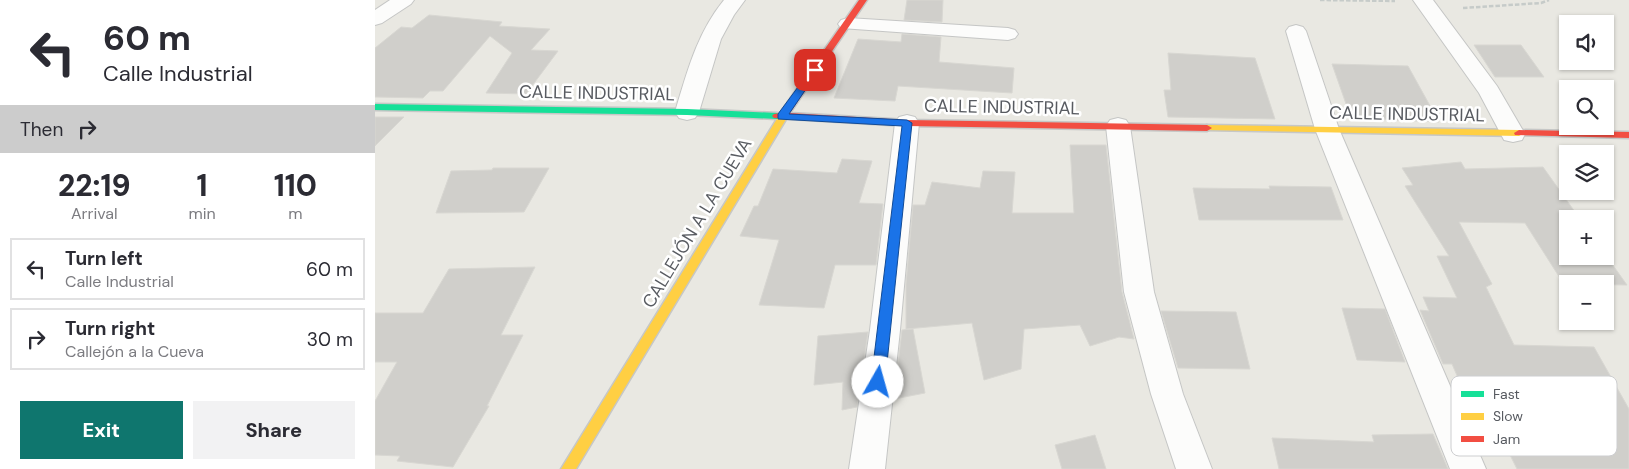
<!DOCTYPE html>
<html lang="en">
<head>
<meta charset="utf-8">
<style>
  :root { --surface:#fff; --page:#f2f2f3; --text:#2b2b33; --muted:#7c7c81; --line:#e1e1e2; --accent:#0f766e }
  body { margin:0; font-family:"DM Sans",sans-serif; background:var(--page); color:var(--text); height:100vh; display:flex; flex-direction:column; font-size:19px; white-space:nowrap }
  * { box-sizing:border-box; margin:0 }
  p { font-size:16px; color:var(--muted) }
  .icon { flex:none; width:28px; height:28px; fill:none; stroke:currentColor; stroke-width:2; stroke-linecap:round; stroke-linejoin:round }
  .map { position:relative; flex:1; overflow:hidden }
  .panel { display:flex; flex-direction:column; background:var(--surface); width:375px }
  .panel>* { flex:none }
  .top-card { background:#fff; color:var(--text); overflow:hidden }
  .tools { position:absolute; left:1184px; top:15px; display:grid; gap:10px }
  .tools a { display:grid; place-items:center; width:55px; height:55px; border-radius:0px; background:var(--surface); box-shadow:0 1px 4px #0004; font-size:25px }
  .pin { position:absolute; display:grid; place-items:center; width:42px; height:42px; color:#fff; margin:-21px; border-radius:10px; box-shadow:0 2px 8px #0006 }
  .me { position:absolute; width:55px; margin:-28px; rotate:7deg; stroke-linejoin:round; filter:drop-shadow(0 0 4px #0008) }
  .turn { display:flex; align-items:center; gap:18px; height:105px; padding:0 20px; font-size:22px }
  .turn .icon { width:65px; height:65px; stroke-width:2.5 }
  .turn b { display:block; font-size:35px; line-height:42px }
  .then { display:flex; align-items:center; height:48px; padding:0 20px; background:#0003; gap:10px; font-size:19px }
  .eta { display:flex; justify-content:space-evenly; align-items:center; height:85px; text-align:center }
  .eta b { font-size:30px; font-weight:800; line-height:35px }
  .primary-button { display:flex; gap:10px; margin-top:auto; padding:10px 20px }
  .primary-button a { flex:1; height:58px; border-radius:0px; background:var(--accent); color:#fff; font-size:20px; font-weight:800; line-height:58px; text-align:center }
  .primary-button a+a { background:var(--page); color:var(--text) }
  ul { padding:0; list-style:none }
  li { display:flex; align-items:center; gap:15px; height:62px; margin:0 10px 8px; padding:0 10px; border:2px solid var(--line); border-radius:0px }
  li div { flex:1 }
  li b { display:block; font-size:19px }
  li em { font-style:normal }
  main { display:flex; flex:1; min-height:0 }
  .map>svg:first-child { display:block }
  .building { fill:#d0cfcb; stroke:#d8d7d2 }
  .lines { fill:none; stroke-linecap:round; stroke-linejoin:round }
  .street-casing { stroke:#c5c6c5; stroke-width:2 }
  .fast-casing { stroke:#c6c7c6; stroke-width:3 }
  .slow-casing { stroke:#c6c7c6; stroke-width:3 }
  .jam-casing { stroke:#c6c7c6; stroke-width:3 }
  .path { stroke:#c6cbc9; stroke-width:2.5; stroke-dasharray:4.5 2; stroke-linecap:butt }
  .street { fill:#fcfcfb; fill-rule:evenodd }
  .fast { fill:#16e098; fill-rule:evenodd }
  .slow { fill:#ffcf43; fill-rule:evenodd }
  .jam { fill:#f24e42; fill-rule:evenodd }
  .route { fill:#1a73e8; stroke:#114b97 }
  .labels { text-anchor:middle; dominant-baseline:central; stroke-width:5; stroke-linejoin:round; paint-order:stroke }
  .street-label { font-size:18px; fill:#585b61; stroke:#fff }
  .key { fill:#fff; stroke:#cdced0; stroke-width:1 }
  .key-label { font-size:14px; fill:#585b61 }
</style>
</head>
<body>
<main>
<section class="panel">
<div class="top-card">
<div class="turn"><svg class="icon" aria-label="left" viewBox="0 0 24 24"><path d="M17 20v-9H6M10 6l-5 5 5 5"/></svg><div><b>60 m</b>Calle Industrial</div></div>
<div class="then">Then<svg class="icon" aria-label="right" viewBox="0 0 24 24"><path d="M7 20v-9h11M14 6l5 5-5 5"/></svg></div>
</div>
<div class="eta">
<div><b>22:19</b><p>Arrival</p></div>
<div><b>1</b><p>min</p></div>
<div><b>110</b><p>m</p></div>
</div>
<ul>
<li><svg class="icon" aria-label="left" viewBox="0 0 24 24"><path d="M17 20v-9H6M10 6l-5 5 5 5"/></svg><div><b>Turn left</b><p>Calle Industrial</p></div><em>60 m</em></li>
<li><svg class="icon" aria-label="right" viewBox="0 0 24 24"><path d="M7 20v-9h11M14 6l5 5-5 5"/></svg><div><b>Turn right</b><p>Callejón a la Cueva</p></div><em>30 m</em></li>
</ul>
<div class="primary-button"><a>Exit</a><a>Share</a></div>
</section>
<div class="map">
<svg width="1254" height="469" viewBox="0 0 1254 469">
  <rect width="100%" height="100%" fill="#e9e8e2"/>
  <g class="building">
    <path d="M 532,0 L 568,0 L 567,22 L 529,20 Z"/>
    <path d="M 54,15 L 127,22 L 124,26 L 175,29 L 156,50 L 183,51 L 151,94 L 111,93 L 137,53 L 115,36 L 68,91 L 55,91 L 48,98 L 0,97 L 0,48 L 26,27 L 37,28 Z"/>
    <path d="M 527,34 L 566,37 L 564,62 L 639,68 L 637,93 L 523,86 L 520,101 L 459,98 L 483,39 L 526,42 Z"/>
    <path d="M 1099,45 L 1146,45 L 1169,77 L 1120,77 Z"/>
    <path d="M 793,53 L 880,58 L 900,119 L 793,117 L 789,90 L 796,90 Z"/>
    <path d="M 957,64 L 1033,66 L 1064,122 L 976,118 Z"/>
    <path d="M 0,117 L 29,117 L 0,146 Z"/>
    <path d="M 695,145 L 731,145 L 747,292 L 759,339 L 744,337 L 715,346 L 705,325 L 649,329 L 646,369 L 609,380 L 597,323 L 531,329 L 531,284 L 538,205 L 550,205 L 557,182 L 605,188 L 608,171 L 640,172 L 637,213 L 699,213 Z"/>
    <path d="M 467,159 L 497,161 L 484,203 L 508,204 L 501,265 L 460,265 L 449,308 L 384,305 L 404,240 L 365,236 L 379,206 L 383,206 L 398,169 L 462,173 Z"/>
    <path d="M 1086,162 L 1090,169 L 1168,167 L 1205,219 L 1192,219 L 1192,256 L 1230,256 L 1230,254 L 1252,285 L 1192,284 L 1190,286 L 1150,223 L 1084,222 L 1117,284 L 1111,287 L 1139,345 L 1219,347 L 1254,409 L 1254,469 L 1142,469 L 1124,433 L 1107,433 L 1077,364 L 1068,364 L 1045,310 L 1054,311 L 1048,297 L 1082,298 L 1062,256 L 1074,256 L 1030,186 L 1038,185 L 1027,168 Z"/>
    <path d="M 118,168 L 174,168 L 149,212 L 61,213 L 76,171 L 117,170 Z"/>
    <path d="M 894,186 L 956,187 L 968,220 L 824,220 L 818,188 L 895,189 Z"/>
    <path d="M 160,267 L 126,335 L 148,335 L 112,406 L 114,406 L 78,467 L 22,461 L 25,456 L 0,455 L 0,401 L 22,362 L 0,362 L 0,313 L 48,313 L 74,269 Z"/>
    <path d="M 967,308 L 1010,309 L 1030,362 L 982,360 Z"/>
    <path d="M 786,311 L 861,312 L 875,369 L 803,368 Z"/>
    <path d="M 538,329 L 550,393 L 519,399 L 527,330 Z"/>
    <path d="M 493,332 L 482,407 L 467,410 L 468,382 L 439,385 L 443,336 Z"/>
    <path d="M 1058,434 L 1073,469 L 904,469 L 897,438 L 999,442 L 997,435 Z"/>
    <path d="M 720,435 L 731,469 L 687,469 L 680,445 Z"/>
  </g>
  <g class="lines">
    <defs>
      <g id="street">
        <path d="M 15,0 L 39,0 L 36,4 L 7,23 L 0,25 L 0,10 Z"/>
        <path d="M 349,0 L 370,0 L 359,15 L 346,39 L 324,112 L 320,118 L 312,120 L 304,118 L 300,112 C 312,72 322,33 349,0 Z"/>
        <path d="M 1038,0 L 1058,0 L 1122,86 L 1150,134 L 1147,140 L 1138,142 L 1129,140 L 1104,93 Z"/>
        <path d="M 473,18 L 633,28 L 640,30 L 643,34 L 640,38 L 633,40 L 466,28 L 463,24 L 466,20 Z"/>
        <path d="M 921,25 L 928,27 L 931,31 L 964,129 L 1111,469 L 1075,469 L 940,129 L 911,31 L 914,27 Z"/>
        <path d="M 532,115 L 540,117 L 544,123 L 525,330 L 510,469 L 474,469 L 495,330 L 520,123 L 524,117 Z"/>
        <path d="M 743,118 L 751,120 L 755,126 L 779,292 L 808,394 L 837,469 L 801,469 L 776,394 L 749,292 L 731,126 L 735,120 Z"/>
      </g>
      <path id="fast" d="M 0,104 L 312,109 L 402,113 L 407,116 L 402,119 L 312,115 L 0,110 Z"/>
      <g id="slow">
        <path d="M 408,113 L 413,116 L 201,469 L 186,469 L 405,114 Z"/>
        <path d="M 832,125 L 1144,130 L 1149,133 L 1144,136 L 829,130 L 827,128 L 829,126 Z"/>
      </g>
      <g id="jam">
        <path d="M 484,0 L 492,0 L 415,113 L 532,120 L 832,125 L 837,128 L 832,131 L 532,126 L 399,118 L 397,116 L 399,114 L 405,113 Z"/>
        <path d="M 1144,130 L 1254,132 L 1254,138 L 1140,135 L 1139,133 Z"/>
      </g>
    </defs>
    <use href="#street" class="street-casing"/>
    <use href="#fast" class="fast-casing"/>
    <use href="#slow" class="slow-casing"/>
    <use href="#jam" class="jam-casing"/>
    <g class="path">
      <path d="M 945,0 L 1020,1"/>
      <path d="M 1088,8 L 1166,3 L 1174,0"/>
    </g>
    <use href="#street" class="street"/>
    <use href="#fast" class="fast"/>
    <use href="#slow" class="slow"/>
    <use href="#jam" class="jam"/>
  </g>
  <path class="route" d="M 440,67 L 444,70 L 414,114 L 532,120 L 537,123 L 510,382 L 508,387 L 503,388 L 498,387 L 496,382 L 527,126 L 403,119 L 403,114 L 437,68 Z"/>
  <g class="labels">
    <g class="street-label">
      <text transform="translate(222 93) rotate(1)">CALLE INDUSTRIAL</text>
      <text transform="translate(627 107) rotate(1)">CALLE INDUSTRIAL</text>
      <text transform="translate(1032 114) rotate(1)">CALLE INDUSTRIAL</text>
      <text transform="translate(322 223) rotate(-59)">CALLEJÓN A LA CUEVA</text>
    </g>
  </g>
  <rect x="1076" y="376" width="166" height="80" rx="8" class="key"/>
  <rect x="1086" y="391" width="23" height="6" fill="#16e098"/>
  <rect x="1086" y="413" width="23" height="7" fill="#ffcf43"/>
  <rect x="1086" y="436" width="23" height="6" fill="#f24e42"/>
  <g class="key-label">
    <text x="1118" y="399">Fast</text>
    <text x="1118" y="421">Slow</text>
    <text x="1118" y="444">Jam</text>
  </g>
</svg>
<div class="tools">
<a><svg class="icon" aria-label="sound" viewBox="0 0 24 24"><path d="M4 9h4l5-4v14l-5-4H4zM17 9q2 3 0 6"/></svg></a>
<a><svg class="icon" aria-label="search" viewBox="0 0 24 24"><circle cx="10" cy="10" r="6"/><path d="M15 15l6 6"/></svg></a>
<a><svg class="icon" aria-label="layers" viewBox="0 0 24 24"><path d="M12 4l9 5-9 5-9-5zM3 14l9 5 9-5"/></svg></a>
<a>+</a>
<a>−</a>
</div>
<div class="pin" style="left:440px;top:70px;background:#d93025"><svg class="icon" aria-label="arrive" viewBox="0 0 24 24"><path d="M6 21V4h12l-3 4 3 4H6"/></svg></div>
<svg class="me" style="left:503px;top:382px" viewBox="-20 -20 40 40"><circle r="19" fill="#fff"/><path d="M0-13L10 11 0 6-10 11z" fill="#1a73e8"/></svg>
</div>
</main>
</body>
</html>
